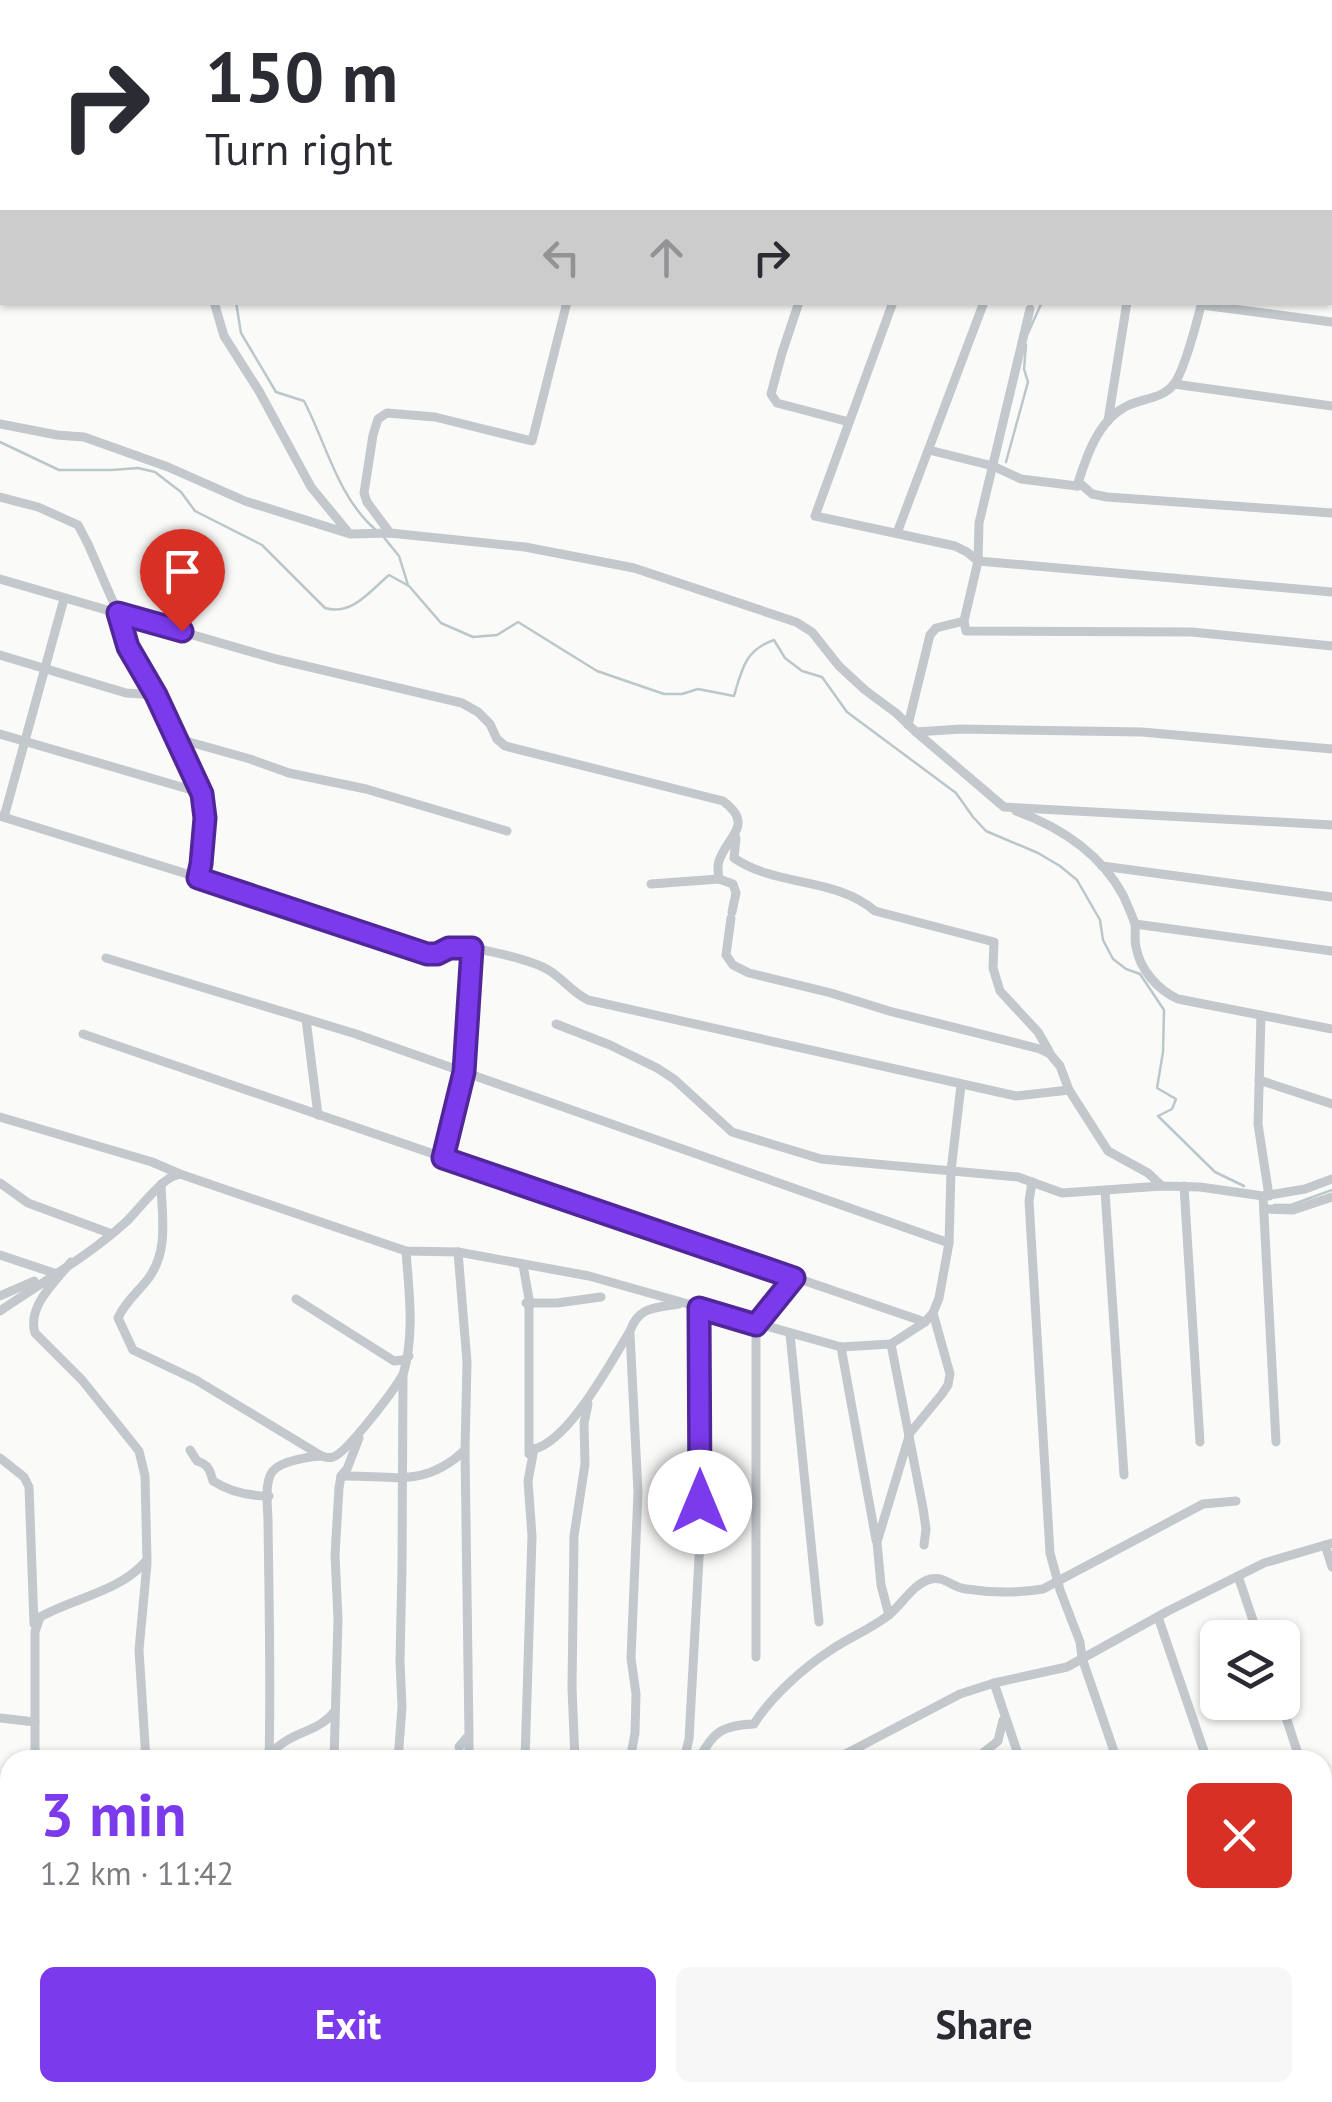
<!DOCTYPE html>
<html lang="en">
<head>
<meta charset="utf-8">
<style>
  :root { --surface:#fff; --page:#f7f7f7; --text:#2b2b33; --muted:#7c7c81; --accent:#7c3aed }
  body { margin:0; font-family:"PT Sans",sans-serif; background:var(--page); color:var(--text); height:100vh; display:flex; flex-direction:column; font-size:38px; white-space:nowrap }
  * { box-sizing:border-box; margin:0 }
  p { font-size:32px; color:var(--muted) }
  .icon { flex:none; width:55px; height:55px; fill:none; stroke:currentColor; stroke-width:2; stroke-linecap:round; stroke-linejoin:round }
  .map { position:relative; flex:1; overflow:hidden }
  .panel { position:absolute; left:0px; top:1750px; width:1332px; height:352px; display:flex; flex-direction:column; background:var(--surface); border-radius:30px 30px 0 0; box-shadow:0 2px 8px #0004 }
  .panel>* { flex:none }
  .banner { position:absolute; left:0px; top:0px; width:1332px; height:305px; box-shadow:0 2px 8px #0004; background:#fff; color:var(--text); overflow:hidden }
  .fabs { position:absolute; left:1200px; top:1620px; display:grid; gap:20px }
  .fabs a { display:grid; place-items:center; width:100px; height:100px; border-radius:15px; background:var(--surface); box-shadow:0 2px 8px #0004; font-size:50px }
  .pin { position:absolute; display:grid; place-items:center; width:85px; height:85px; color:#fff; margin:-102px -42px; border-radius:50% 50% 50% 0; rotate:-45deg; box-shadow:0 0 10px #0007 }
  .pin .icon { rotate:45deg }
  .me { position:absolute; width:110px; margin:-55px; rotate:0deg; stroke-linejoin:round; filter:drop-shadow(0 0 8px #0008) }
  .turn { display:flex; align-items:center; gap:35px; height:210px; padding:0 40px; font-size:45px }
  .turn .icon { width:130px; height:130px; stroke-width:2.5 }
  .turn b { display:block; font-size:70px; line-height:85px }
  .lanes { display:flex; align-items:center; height:95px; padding:0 40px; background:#0003; justify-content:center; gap:50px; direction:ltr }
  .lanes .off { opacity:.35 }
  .round { display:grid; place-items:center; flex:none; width:105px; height:105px; border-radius:15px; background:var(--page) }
  .headline { display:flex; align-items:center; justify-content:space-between; height:170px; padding:0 40px }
  h1 { font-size:60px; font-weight:800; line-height:75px; color:var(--accent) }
  .button { display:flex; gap:20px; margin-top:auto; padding:20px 40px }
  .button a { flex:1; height:115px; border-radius:15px; background:var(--accent); color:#fff; font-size:40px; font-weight:800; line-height:115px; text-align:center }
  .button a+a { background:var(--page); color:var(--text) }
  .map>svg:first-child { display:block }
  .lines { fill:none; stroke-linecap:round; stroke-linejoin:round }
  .stream { stroke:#bbc7cb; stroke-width:2.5 }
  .minor { stroke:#c3c8cc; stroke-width:9 }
  .route-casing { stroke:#51269a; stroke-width:25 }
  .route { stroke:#7c3aed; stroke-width:18 }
</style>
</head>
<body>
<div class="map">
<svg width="1332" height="2102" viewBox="0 0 1332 2102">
  <rect width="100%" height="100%" fill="#fafaf8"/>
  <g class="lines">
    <g class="stream">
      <path d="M 139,0 L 139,2"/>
      <path d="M 1071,0 L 1073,2"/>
      <path d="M 1167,2 L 1168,0"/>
      <path d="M 236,302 L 241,333 L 276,392 L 304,401 C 326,443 338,498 376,530"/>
      <path d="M 1028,333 L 1042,302"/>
      <path d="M 0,442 L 59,470 L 112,470 L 138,468 L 155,472 L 181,492 L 195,511 L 262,545 L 325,608 C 352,616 370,591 389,575 L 409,586 L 441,623 L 473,637 L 497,635 L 518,622 L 597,671 L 664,694 L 682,694 L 698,689 L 734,696 C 742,669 745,650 774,640 L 785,658 L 802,671 L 822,677 L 847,712 L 956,793 L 973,817 L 986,831 L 1038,853 L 1060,866 L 1077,880 L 1100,920 L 1103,940 L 1113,959 L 1126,969 L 1140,974 L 1164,1010 L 1163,1052 L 1157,1088 L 1176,1099 L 1172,1109 L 1158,1116 L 1215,1172 L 1244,1186"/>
      <path d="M 1006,462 L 1028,382 L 1024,369 L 1026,345"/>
      <path d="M 382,535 L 399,556 L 408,585"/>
      <path d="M 1274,1205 L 1291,1205 L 1332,1190"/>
      <path d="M 84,2102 L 96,2092"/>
    </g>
    <g class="minor">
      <path d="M 42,0 L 44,2"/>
      <path d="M 1005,2 L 1006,0"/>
      <path d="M 1098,2 L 1099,0"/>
      <path d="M 1204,2 L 1205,0"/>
      <path d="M 1330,186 L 1332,185"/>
      <path d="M 1330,212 L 1332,212"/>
      <path d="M 214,302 L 224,336 L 259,391 L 311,487 L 348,532"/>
      <path d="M 799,302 L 782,353 L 771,394 L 777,403 L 849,422"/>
      <path d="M 893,302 L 815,516 L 955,546 L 967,552 L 978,561 L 1332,592"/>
      <path d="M 1202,305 L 1332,322"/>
      <path d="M 1030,309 L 979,523 L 978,561 L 964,621 L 966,631 L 1192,632 L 1332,646"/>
      <path d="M 1174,384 L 1332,406"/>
      <path d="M 1108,421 L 1127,302"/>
      <path d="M 0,424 L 57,435 L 84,437 L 168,467 L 245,501 L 350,534 L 390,533 L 525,547 L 634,568 L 796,622 L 812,632 L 839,666 L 865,690 L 896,713 L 916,732 L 1004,807 L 1332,825"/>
      <path d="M 929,450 L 993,466 L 1021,479 L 1077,486 C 1086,458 1097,422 1125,407 C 1140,398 1162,400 1174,384 C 1185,370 1197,321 1202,302"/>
      <path d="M 1077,486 L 1082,485 L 1092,494 L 1107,497 L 1332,513"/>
      <path d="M 0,497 L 38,507 L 78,525 L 88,544 L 118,613 L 128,647 L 156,695 L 202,793 L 205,818 L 201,864 L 197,877"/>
      <path d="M 390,533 L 367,502 L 364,493 L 373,435 L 378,419 L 387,413 L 435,417 L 532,441 L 567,302"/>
      <path d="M 897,533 L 984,302"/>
      <path d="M 0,579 L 276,659 L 462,703 L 478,712 L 490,724 L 497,739 L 505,746 L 723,801 C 755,825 728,835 719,861 C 717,867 718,873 719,879 L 733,884 L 736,893 L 732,912"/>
      <path d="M 0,655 L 126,693 L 156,695"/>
      <path d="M 908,725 L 930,635 L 936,628 L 964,621"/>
      <path d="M 916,732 L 961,729 L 1142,732 L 1332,749"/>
      <path d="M 0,734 L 202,793"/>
      <path d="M 175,738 L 250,759 L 289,773 L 366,789 L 507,831"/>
      <path d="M 1016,811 C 1060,827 1100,853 1123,895 C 1127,904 1132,915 1135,924 C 1136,932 1134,940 1136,947 C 1140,970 1158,990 1178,999 L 1332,1029"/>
      <path d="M 0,816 L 197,877 L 427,954 C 437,954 441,950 450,948 C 469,944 533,960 550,971 C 564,980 573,993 588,1000 L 1016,1096 L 1069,1090"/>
      <path d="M 4,817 L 64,599"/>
      <path d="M 736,838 L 734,858 C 776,887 836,877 875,911 L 994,942 L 993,968 L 1000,991 L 1038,1032 L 1049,1051"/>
      <path d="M 1102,866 L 1332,897"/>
      <path d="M 651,884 L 719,879"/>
      <path d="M 731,918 L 726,955 L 733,965 L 749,973 L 831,993 L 889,1011 L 1040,1049 L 1050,1054 L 1060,1066 L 1069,1090 L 1108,1151 L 1148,1173 L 1162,1186"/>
      <path d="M 1135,924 L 1332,951"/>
      <path d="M 106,958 L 356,1034 L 949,1243"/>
      <path d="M 1261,1015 L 1258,1124 L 1269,1196"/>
      <path d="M 306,1019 L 318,1115"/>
      <path d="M 556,1024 L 610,1045 L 657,1068 L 674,1079 L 732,1132 L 821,1159 L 1018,1177 L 1062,1193 L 1162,1186 L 1200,1187 L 1263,1196 L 1305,1189 L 1332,1179"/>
      <path d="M 83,1034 L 925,1322"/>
      <path d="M 1259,1080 L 1332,1104"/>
      <path d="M 0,1117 L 152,1162 L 180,1174 L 406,1251 L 458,1252 L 589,1276 L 841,1347 L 891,1344 L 925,1322 L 933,1313 L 939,1298 L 949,1243 L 951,1171 L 961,1085"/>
      <path d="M 443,1158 L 464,1072 L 472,948"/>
      <path d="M 1032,1182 L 1029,1201 L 1050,1553 L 1060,1590 L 1080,1642 L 1082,1658 L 1117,1760"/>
      <path d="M 0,1183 L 28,1203 L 112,1234"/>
      <path d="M 161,1184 C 162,1218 169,1251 148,1279 C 137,1293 125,1302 118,1318 L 133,1350 L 196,1380 L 320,1455"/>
      <path d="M 1184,1186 L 1200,1442"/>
      <path d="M 1105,1191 L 1124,1475"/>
      <path d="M 1263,1196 L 1276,1442"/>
      <path d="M 1264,1209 L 1293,1210 L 1332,1197"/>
      <path d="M 458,1252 L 467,1362 L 465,1450 L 469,1735 L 459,1747"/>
      <path d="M 0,1255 L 54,1273"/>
      <path d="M 523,1265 L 529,1299 L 529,1454"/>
      <path d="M 0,1296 L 34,1281"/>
      <path d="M 296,1299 L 394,1361 L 403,1360 L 409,1356"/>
      <path d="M 526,1303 L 557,1303 L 601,1297"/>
      <path d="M 0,1311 C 42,1282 89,1256 127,1221 C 139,1209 163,1177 177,1175"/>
      <path d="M 630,1334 L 638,1492 L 631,1658 L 636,1694 L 635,1733 L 630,1760"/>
      <path d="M 790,1334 L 819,1622"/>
      <path d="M 891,1344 L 923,1508 L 926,1529 L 924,1545"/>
      <path d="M 841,1347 L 876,1540"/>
      <path d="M 190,1450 L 197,1461 C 208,1464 210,1470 213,1481 C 230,1492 249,1496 269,1496"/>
      <path d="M 0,1458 L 24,1477 L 29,1487 L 34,1624"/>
      <path d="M 341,1476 C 392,1475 424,1489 465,1450"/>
      <path d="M 1325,1545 L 1332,1567"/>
      <path d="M 1238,1576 L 1259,1638"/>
      <path d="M 889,1615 L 881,1585 L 877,1542 L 910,1433 L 942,1394 L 948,1385 L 950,1374 L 933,1313"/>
      <path d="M 1158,1617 L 1207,1760"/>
      <path d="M 756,1657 L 756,1325 L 794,1278"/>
      <path d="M 994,1683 L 1020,1760"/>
      <path d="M 1281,1702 L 1300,1760"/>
      <path d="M 0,1718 L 35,1722"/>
      <path d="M 469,1738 L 469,1760"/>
      <path d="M 271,1754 C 288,1732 318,1733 334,1712"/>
      <path d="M 35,1760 L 35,1632 L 40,1617 C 76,1597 120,1592 147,1560 L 145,1476 L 139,1451 L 82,1380 L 35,1333 C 27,1306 55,1282 71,1262"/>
      <path d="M 146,1760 L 139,1650 L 147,1563"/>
      <path d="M 269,1760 C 271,1680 269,1601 268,1521 C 268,1508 263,1478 275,1469 C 284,1461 307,1457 319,1456 C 328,1456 324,1459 333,1457 C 347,1453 394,1390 402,1376"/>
      <path d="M 334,1760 L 338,1619 L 335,1555 L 339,1488 L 341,1476 L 347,1469 L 359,1438"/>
      <path d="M 398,1760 L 402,1707 L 400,1661 L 402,1568 L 403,1375 C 415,1335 409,1292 406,1251"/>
      <path d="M 525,1760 L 532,1536 L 528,1481 L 534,1449 C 569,1441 611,1362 630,1331 C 639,1306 655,1308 679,1304"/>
      <path d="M 575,1760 L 572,1688 L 574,1536 L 585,1464 L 584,1423 L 588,1404"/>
      <path d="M 684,1760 L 689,1739 L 700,1540 L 699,1308"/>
      <path d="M 699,1760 C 712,1732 723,1725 754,1724 C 771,1697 804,1667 831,1650 C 850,1637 873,1628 890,1614 C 903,1603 914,1583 931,1579 C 945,1576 953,1588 966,1589 C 992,1593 1018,1593 1043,1589 L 1203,1504 L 1236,1501"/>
      <path d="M 834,1760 L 960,1694 L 994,1683 L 1067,1667 L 1168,1611 L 1264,1563 L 1332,1543"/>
      <path d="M 974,1760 L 998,1741 L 1003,1720"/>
      <path d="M 1322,1827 L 1332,1856"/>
      <path d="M 1322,2042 L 1332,2038"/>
      <path d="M 1322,2058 L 1332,2048"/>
      <path d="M 306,2092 L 308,2102"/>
      <path d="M 541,2092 L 541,2102"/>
      <path d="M 574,2092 L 578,2102"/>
      <path d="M 678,2092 L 681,2102"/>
      <path d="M 860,2092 L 864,2102"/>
      <path d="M 1042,2092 L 1045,2102"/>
      <path d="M 1133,2092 L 1136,2102"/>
      <path d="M 225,2102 L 242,2092"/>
      <path d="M 368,2102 L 380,2092"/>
      <path d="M 428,2102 L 431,2092"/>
      <path d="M 770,2102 L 775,2092"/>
      <path d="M 1160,2102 L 1164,2098 L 1183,2092"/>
      <path d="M 1216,2102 L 1220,2092"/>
      <path d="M 1263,2102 L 1280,2092"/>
    </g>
  </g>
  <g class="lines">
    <defs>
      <path id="route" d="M 182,631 L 118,613 L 128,647 L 156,695 L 202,794 L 205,818 L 201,864 L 198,878 L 427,954 L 437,954 L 449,948 L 472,948 L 464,1072 L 443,1158 L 794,1278 L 756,1325 L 699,1308 L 700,1502"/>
    </defs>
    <use href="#route" class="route-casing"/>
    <use href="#route" class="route"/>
  </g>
</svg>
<div class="fabs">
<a><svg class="icon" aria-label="layers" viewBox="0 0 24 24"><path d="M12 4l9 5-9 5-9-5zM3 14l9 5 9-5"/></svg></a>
</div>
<div class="pin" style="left:182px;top:631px;background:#d93025"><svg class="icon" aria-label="arrive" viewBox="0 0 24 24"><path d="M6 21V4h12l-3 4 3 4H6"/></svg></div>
<svg class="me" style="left:700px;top:1502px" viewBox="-20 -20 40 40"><circle r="19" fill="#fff"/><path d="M0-13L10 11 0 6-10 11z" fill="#7c3aed"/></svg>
<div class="banner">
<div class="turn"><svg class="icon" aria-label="right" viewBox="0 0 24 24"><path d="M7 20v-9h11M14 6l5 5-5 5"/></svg><div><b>150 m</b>Turn right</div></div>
<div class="lanes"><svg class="icon off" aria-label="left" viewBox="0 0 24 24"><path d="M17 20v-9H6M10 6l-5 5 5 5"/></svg><svg class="icon off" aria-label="ahead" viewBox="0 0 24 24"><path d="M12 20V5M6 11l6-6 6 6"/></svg><svg class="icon" aria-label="right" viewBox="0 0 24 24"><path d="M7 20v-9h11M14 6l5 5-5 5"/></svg></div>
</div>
<section class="panel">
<div class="headline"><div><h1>3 min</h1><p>1.2 km · 11:42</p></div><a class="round" style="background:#d93025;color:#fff"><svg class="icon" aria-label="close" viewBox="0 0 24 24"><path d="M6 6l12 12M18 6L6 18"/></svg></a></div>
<div class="button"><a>Exit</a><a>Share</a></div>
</section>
</div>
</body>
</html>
